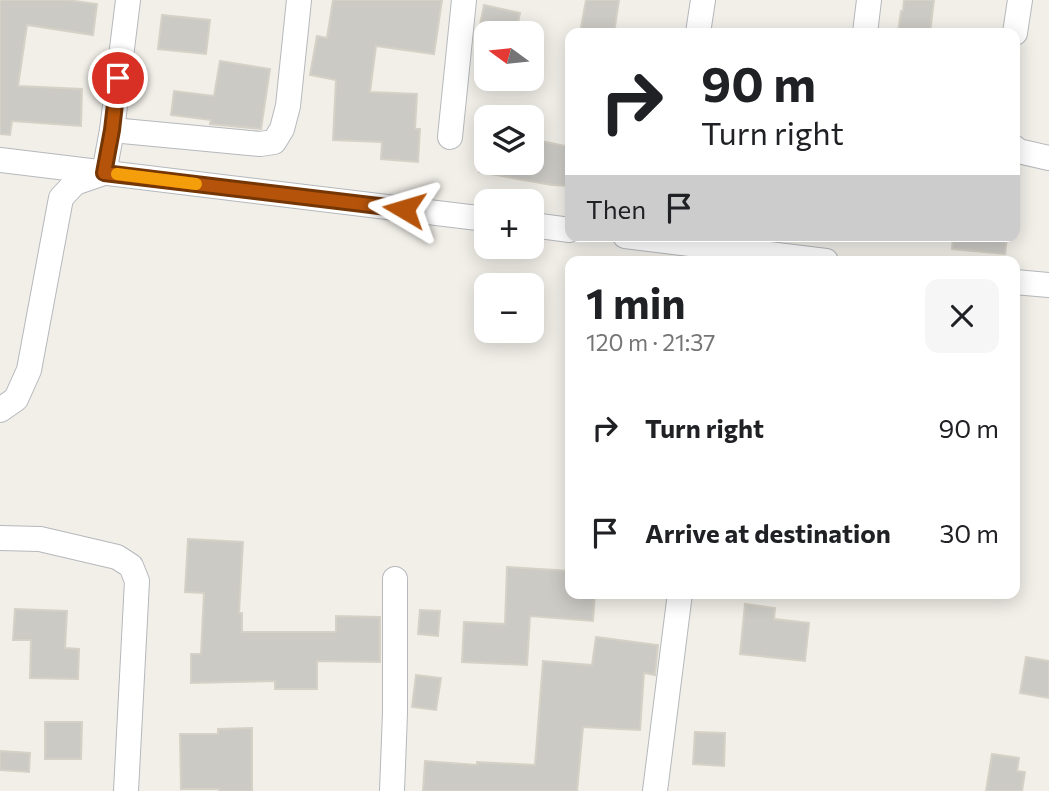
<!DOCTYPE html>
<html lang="en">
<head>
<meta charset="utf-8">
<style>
  :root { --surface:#fff; --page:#f6f6f6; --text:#202124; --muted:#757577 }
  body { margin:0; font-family:Commissioner,sans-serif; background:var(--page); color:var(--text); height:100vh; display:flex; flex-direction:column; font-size:26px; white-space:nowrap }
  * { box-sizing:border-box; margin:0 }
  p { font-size:23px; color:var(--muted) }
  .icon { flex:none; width:38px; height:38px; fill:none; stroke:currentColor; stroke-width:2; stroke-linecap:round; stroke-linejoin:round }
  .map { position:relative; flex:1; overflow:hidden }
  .panel { position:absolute; left:565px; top:256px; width:455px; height:343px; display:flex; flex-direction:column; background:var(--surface); border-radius:14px; box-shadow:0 4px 18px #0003 }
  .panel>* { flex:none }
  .guide { position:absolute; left:565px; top:28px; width:455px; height:214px; border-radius:14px; box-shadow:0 4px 18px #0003; background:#fff; color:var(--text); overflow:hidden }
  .needle { width:46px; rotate:285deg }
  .buttons { position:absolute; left:474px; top:21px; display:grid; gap:14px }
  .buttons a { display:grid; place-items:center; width:70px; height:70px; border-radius:14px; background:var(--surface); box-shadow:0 4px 18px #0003; font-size:35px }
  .pin { position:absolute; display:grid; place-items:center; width:60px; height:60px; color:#fff; margin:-30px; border:4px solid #fff; border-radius:50%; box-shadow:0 2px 7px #0007 }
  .me { position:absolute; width:77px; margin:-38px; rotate:277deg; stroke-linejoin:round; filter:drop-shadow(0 0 5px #0008) }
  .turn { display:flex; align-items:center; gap:24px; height:147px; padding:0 21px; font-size:32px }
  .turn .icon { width:91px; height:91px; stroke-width:2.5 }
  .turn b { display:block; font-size:49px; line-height:60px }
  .then { display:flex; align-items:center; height:66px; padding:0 21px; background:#0003; gap:14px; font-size:26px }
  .round { display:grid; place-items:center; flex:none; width:74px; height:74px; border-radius:14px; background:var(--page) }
  .overview { display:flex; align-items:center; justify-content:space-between; height:119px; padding:0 21px }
  h1 { font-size:42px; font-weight:700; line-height:52px }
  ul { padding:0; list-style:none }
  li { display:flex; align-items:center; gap:21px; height:105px; padding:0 21px }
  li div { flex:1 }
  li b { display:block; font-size:26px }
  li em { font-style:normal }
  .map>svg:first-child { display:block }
  .building { fill:#cccac5; stroke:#d6d1c6; stroke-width:2 }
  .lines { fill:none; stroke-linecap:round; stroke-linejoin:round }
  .minor-casing { stroke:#b5b8bc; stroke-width:26 }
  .minor { stroke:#fff; stroke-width:24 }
  .route-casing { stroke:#753606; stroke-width:18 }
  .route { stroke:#b45309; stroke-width:12 }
  .slow { stroke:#f59e0b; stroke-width:12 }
</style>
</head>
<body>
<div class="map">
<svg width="1049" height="791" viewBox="0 0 1049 791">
  <rect width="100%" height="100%" fill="#f1efe8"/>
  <g class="building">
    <path d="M 0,0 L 67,0 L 97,4 L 93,35 L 27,25 L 18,86 L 82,89 L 81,126 L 12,121 L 10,135 L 0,134 Z"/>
    <path d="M 333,0 L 442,0 L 434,54 L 376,46 L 370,92 L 417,94 L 415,129 L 420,129 L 418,162 L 381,159 L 382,142 L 333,140 L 336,80 L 310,75 L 317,36 L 327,38 Z"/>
    <path d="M 586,0 L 619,0 L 614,33 L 580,33 Z"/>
    <path d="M 904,0 L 934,0 L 930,33 L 898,33 L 901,11 L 903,11 Z"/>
    <path d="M 484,5 L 520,13 L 516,33 L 480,25 Z"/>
    <path d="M 162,15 L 210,20 L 206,54 L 158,49 Z"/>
    <path d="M 220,61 L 270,69 L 261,129 L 210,124 L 211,120 L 171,115 L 174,91 L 214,96 Z"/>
    <path d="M 532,139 L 570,147 L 570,186 L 552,185 L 479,172 L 479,163 L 532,163 Z"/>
    <path d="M 953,236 L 1007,236 L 1005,254 L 952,249 Z"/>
    <path d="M 188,539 L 243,542 L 239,613 L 242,613 L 242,632 L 336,632 L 336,616 L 380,617 L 380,662 L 317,661 L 317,689 L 275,689 L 275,681 L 191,683 L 191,654 L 201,654 L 204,593 L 185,592 Z"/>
    <path d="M 507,567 L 570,571 L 570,593 L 595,593 L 593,621 L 530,616 L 527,665 L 462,662 L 464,622 L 505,624 Z"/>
    <path d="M 745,604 L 775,608 L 774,619 L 809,623 L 805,661 L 740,654 Z"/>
    <path d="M 15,609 L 67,611 L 65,648 L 79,649 L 78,679 L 30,678 L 31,640 L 13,640 Z"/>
    <path d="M 420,610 L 440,611 L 438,636 L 418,634 Z"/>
    <path d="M 596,637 L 658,645 L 655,675 L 644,673 L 640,730 L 583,727 L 577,791 L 423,791 L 425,761 L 477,765 L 477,762 L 535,765 L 543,661 L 592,665 Z"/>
    <path d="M 1026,657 L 1049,661 L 1049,698 L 1020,693 Z"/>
    <path d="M 416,675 L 441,678 L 436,710 L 412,707 Z"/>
    <path d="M 45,722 L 82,722 L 81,759 L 45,759 Z"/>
    <path d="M 252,728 L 252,791 L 219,791 L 219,789 L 181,789 L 180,734 L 218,734 L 218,729 Z"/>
    <path d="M 695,732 L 725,733 L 724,766 L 693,764 Z"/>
    <path d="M 0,751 L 30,753 L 29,772 L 0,770 Z"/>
    <path d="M 992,754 L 1019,758 L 1017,771 L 1025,772 L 1022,791 L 986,791 Z"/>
  </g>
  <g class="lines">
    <defs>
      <g id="minor">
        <path d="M 698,33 L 703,0"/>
        <path d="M 865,33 L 869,0"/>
        <path d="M 1015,33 L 1020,0"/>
        <path d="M 112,130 L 260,144 L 274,142 L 282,129 L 288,106 L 299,0"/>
        <path d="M 450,137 L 464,0"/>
        <path d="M 1015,148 L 1018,151 L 1049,158"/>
        <path d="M 0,160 L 486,219"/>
        <path d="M 532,225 L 570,230"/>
        <path d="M 625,236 L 826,261"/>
        <path d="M 1015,282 L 1049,285"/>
        <path d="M 0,410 L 16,399 L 29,370 L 61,198 L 75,183 L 104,173 L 112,130 L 128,0"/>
        <path d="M 0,538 L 40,539 L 117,557 L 131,566 L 137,581 L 126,791"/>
        <path d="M 392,791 L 395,713 L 395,579"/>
        <path d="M 655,791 L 680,593"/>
      </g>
    </defs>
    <use href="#minor" class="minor-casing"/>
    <use href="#minor" class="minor"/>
  </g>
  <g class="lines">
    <defs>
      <path id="route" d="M 118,78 L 112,130 L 104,173 L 404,209"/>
    </defs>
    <use href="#route" class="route-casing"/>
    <use href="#route" class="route"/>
    <path class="slow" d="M 117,174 L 196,184"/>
  </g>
</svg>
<div class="buttons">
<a><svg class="needle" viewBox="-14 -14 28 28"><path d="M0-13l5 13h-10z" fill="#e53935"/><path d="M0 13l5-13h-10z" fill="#757577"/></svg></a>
<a><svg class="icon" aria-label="layers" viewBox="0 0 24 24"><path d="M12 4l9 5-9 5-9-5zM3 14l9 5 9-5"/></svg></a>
<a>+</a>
<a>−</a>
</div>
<div class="pin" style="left:118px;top:78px;background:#d93025"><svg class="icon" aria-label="arrive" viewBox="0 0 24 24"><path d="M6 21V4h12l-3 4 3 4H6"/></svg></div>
<svg class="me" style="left:404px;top:209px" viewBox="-20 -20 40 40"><path d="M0-17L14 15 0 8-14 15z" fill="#b45309" stroke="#fff" stroke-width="4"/></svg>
<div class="guide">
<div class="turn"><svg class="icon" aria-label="right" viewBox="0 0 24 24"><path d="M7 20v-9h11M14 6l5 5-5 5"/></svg><div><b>90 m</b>Turn right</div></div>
<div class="then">Then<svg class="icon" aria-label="arrive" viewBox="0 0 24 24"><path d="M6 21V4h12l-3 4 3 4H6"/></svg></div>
</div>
<section class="panel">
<div class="overview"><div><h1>1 min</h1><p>120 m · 21:37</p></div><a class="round"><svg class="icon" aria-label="close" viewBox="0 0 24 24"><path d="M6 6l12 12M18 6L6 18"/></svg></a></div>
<ul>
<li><svg class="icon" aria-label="right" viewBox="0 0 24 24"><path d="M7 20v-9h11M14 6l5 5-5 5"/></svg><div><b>Turn right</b></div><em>90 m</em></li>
<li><svg class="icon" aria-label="arrive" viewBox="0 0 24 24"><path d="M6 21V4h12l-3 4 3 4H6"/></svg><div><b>Arrive at destination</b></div><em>30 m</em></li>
</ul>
</section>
</div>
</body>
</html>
